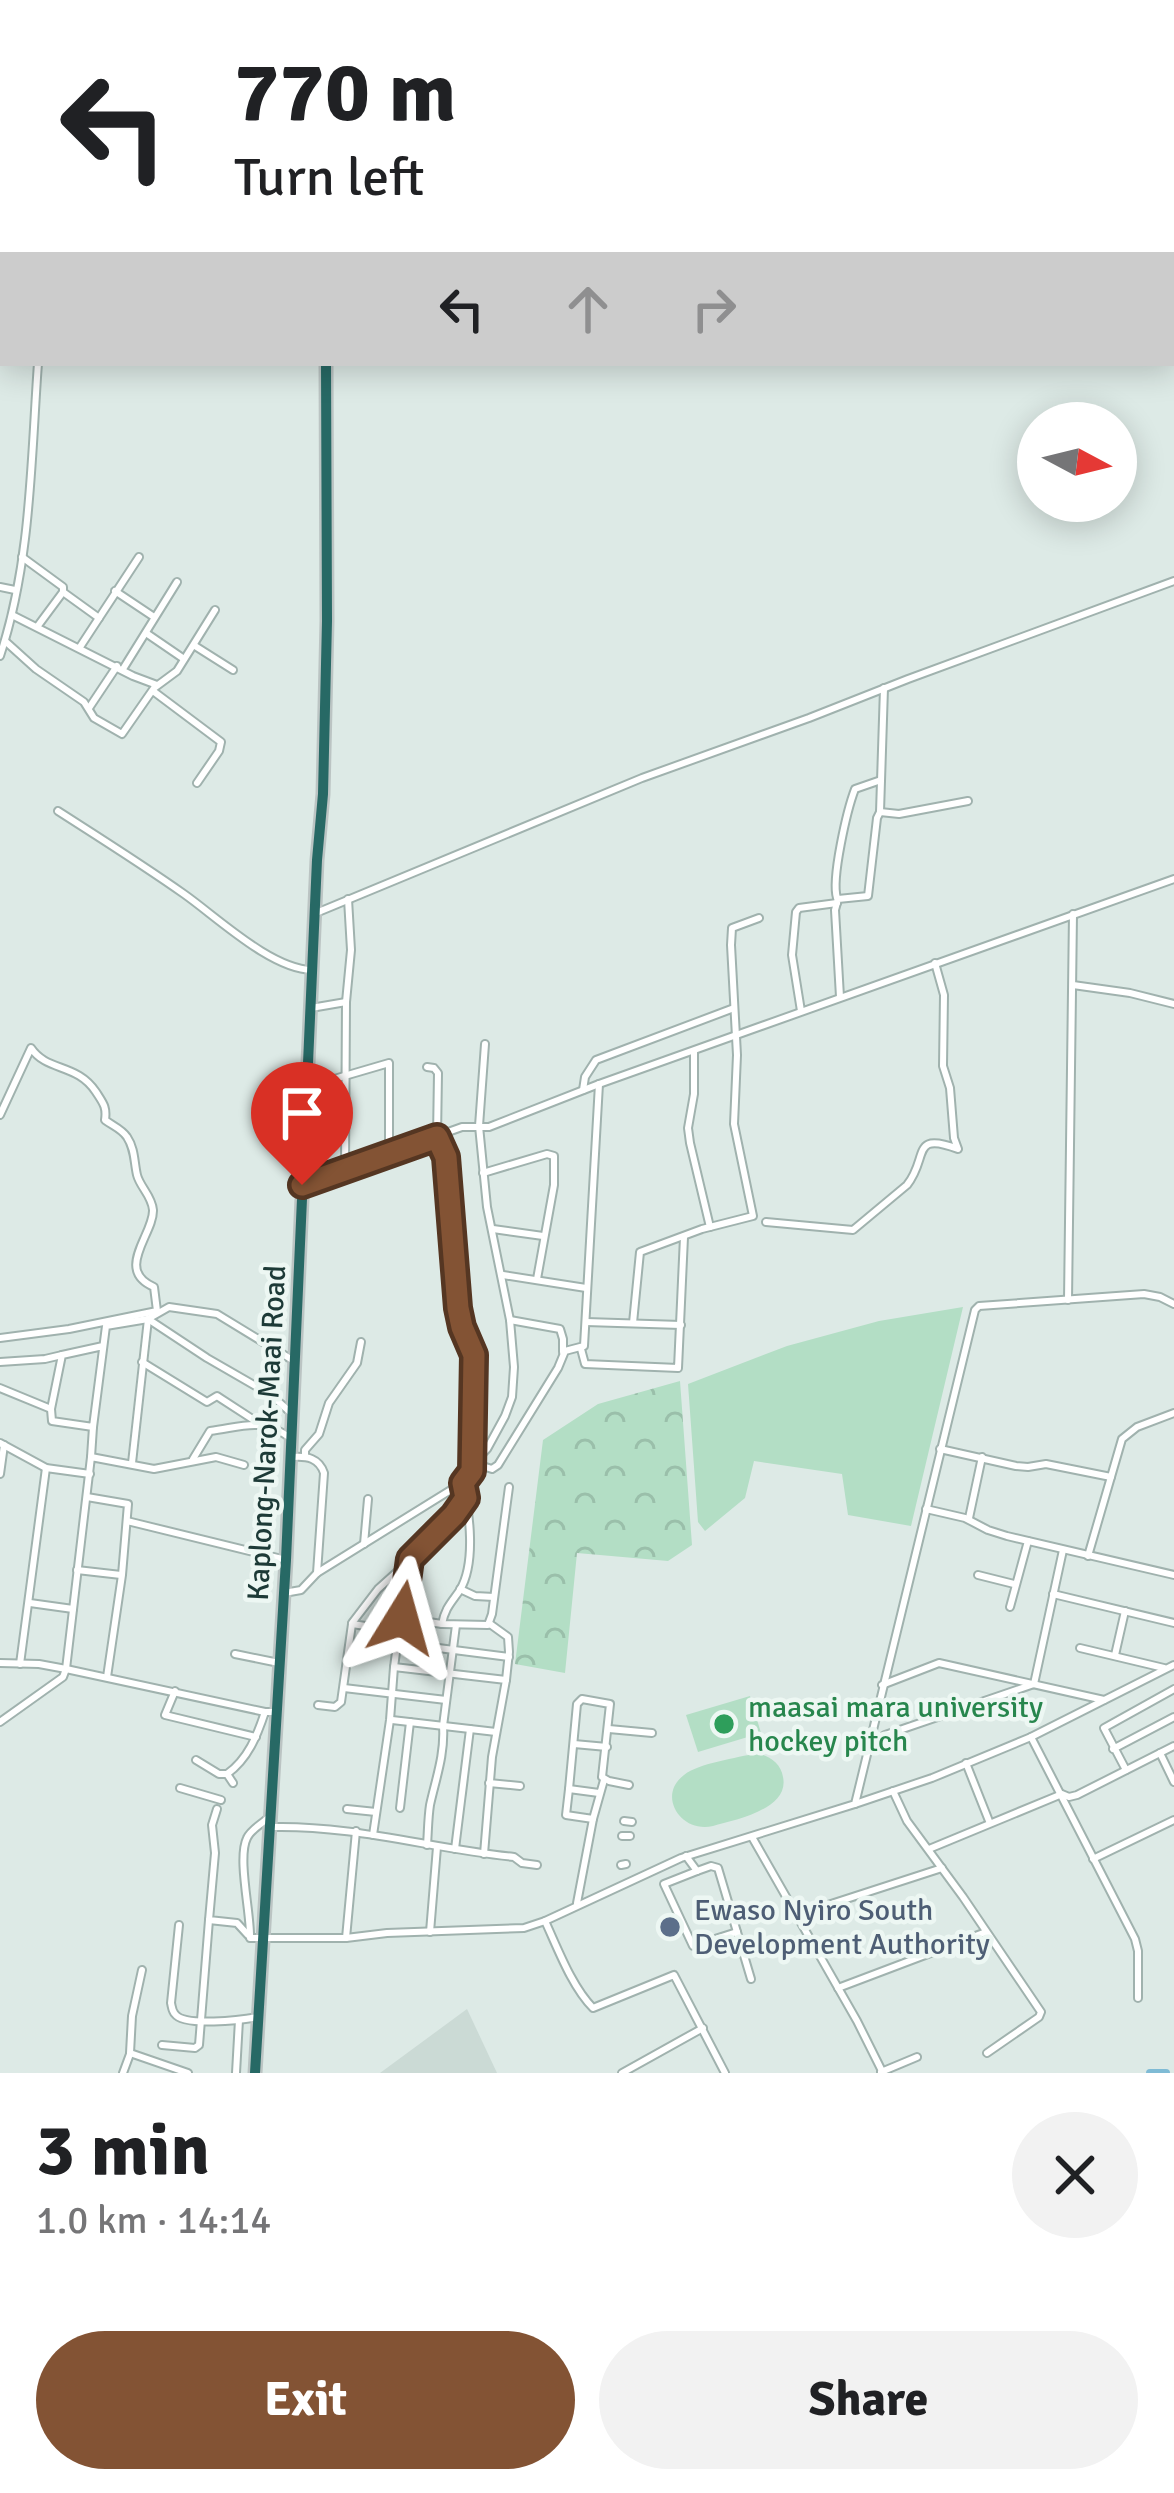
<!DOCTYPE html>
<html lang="en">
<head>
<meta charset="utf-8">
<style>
  :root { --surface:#fff; --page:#f2f2f2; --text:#202124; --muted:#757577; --accent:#835334 }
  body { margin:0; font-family:Signika,sans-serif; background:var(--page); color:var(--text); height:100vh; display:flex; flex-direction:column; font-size:45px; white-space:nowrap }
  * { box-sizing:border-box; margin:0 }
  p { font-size:39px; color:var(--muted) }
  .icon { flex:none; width:66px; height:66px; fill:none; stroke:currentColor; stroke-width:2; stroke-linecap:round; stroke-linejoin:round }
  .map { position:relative; height:2073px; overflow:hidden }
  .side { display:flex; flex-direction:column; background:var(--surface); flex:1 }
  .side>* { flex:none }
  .hud { position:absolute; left:0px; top:0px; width:1176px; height:366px; box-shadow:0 6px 30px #0003; background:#fff; color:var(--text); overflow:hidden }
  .needle { width:78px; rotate:97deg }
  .fabs { position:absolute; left:1017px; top:402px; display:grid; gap:24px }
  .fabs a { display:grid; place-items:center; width:120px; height:120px; border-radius:50%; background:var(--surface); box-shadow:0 6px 30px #0003; font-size:60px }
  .pin { position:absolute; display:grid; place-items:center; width:102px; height:102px; color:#fff; margin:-123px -51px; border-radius:50% 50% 50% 0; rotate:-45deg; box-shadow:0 0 12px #0007 }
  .pin .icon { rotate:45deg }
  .me { position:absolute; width:132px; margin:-66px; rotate:8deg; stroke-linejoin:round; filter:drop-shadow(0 0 9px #0008) }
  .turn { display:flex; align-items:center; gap:42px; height:252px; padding:0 36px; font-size:54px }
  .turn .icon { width:156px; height:156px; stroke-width:2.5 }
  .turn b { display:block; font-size:84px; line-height:102px }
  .lanes { display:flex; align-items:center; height:114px; padding:0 36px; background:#0003; justify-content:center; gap:60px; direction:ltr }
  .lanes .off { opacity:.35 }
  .round { display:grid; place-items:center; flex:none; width:126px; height:126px; border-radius:63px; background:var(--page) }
  .head { display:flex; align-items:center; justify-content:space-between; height:204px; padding:0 36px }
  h1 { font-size:72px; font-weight:700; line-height:90px }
  .action { display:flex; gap:24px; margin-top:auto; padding:24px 36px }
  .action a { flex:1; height:138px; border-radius:72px; background:var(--accent); color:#fff; font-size:48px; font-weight:700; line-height:138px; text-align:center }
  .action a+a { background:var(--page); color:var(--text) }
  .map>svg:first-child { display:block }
  .built { fill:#cbdad5 }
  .grass { fill:#b3dec5 }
  .park { fill:url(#park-crowns) }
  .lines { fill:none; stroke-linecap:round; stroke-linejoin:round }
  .river { stroke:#7fbbd5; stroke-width:8 }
  .minor-casing { stroke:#a0b2ae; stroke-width:10 }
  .major-casing { stroke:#bbc4c3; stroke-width:14 }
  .highway-casing { stroke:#bbc4c3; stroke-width:15 }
  .minor { stroke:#fff; stroke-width:6 }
  .major { stroke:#5da39c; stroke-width:9 }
  .highway { stroke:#276965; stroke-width:10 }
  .route-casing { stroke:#553622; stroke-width:30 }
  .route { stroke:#835334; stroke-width:21 }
  .leisure-dot { fill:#2e9e5b; stroke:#edf7f3; stroke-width:4.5 }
  .service-dot { fill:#5c6f8a; stroke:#edf7f3; stroke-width:4.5 }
  .labels { text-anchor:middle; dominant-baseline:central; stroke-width:9; stroke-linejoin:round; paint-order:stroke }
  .street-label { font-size:30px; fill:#1d3a37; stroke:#edf7f3 }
  .leisure-label { font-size:30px; fill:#27864d; stroke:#edf7f3; text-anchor:start }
  .service-label { font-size:30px; fill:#4e5e75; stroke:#edf7f3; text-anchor:start }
</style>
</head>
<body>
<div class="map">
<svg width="1174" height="2073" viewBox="0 0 1174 2073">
  <defs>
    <pattern id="park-crowns" width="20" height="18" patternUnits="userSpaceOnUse" patternTransform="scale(3)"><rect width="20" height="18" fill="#b3dec5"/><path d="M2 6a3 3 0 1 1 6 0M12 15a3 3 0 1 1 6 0" fill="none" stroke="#9abfaa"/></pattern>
  </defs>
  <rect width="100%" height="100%" fill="#ddeae6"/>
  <path class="built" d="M 467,2009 L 497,2073 L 380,2073 Z"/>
  <g class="grass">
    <path d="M 963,1307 L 911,1526 L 848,1515 L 842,1474 L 754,1461 L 745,1498 L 705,1531 L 698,1522 L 688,1384 L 787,1346 L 879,1321 Z"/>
    <path d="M 750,1696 L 761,1733 L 698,1752 L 686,1715 Z"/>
    <path d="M 757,1753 C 769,1756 781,1763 783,1777 C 790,1809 735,1820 713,1826 C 682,1834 656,1796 684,1775 C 699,1763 737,1758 757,1753 Z"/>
  </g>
  <path class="park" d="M 680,1381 L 692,1545 L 668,1561 L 577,1553 L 565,1673 L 515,1664 L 543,1440 L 598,1404 Z"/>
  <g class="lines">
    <path class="river" d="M 1150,2073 L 1166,2073"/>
    <defs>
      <g id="minor">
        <path d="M 722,0 L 724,3"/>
        <path d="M 668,3 L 671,0"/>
        <path d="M 0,149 L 3,150"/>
        <path d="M 0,261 L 3,262"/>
        <path d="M 22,557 L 63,587 L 63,592 L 99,618 L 139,557"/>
        <path d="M 0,587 L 15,590"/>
        <path d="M 115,591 L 154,617"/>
        <path d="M 12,615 L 133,676 L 157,685"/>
        <path d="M 37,627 L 63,592"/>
        <path d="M 146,633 L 184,659"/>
        <path d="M 5,641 L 36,669 L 84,702 L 94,718 L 122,734 L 154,688 L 177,671 L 215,610"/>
        <path d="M 195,646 L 233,670"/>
        <path d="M 80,647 L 99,618"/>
        <path d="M 0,656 C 31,563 31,460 38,363"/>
        <path d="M 123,669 L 177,582"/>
        <path d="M 153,691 L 221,742 L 219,751 L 197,783"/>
        <path d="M 89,708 L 117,666"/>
        <path d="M 58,811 C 100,838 143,865 184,894 C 218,918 271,969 312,970"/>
        <path d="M 880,812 L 899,814 L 968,801"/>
        <path d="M 837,898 C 831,879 847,810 855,789 L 881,780"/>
        <path d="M 316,913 L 642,778 L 809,718 L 908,679 L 1174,581"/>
        <path d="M 1073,985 L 1130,993 L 1174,1004"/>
        <path d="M 840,997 L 835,910 L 838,899 L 868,896 L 877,818 L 880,812 L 884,688"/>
        <path d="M 311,1008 L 346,1002"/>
        <path d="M 801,1011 L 792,955 L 796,912 L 799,908 L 837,903"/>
        <path d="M 485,1044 L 479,1126 L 487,1207 L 510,1320 L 514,1367 L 512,1397 L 505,1416 L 487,1449 L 473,1463 L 492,1469 L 498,1465 L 558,1368 L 565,1351 L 584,1346 L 599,1084"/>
        <path d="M 694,1051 L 694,1094 L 688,1128 L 690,1143 L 710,1227"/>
        <path d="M 307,1087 L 389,1063 L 389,1152"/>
        <path d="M 583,1090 L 585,1077 L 596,1060 L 734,1008"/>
        <path d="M 0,1115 L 31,1048 C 47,1072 77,1063 96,1092 C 103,1103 107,1107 105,1120 C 113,1126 122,1129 127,1137 C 135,1149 134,1162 137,1175 C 140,1187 152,1196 153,1210 C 154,1234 114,1270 154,1287 L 157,1311 L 69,1329 L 0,1338"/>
        <path d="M 345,1169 L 346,1002 L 351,950 L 348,899"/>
        <path d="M 483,1173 L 547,1154 L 554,1156 L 554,1185 L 537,1279"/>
        <path d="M 305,1183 L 462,1127 L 489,1127 L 599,1084 L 1174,879"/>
        <path d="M 766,1222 L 853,1230 L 907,1185 C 929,1158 910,1131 958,1149 L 954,1138 L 950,1088 L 943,1066 L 944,995 L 935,963"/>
        <path d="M 493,1229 L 543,1236"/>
        <path d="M 503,1275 L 586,1288"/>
        <path d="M 1068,1300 L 1073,914"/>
        <path d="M 148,1319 L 207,1358 L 271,1395 L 290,1412"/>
        <path d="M 510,1320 L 560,1329 L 563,1339 L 563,1352"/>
        <path d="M 586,1322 L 681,1325"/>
        <path d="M 633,1323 L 640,1252 L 702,1229 L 753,1216 L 734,1124 L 737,1055 L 731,945 L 732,928 L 759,918"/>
        <path d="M 103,1346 L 62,1355 L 51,1409 L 52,1421 L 93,1427 L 106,1326 L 148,1319 L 169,1307 L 217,1314 L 294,1361"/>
        <path d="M 581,1349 L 585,1364 L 678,1368 L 684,1237"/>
        <path d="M 0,1362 L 45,1359 L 62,1355"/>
        <path d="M 142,1362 L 207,1402 L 217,1396 L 220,1398 L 260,1424"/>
        <path d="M 0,1388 L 51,1409"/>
        <path d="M 0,1443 L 46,1468 L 90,1474"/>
        <path d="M 940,1449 L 1016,1466 L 1028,1467 L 1046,1464 L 1111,1477"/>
        <path d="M 91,1457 L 93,1427"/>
        <path d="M 293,1457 C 307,1456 319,1458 324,1473 L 317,1573"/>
        <path d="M 305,1457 L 305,1450 L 319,1434 L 329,1403 L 357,1363 L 361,1342"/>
        <path d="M 193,1459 L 210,1431 C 242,1427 260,1417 289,1437"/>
        <path d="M 132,1463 L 148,1319"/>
        <path d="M 0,1474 L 4,1445"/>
        <path d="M 87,1497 L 128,1504 L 122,1575 L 107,1677"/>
        <path d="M 926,1509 L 965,1518 L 988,1530 L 1007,1536 L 1174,1575"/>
        <path d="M 969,1518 L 982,1457"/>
        <path d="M 127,1521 L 286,1560"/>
        <path d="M 364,1544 L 368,1499"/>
        <path d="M 1088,1556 L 1122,1439 L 1137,1427 L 1174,1413"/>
        <path d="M 77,1570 L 121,1575"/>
        <path d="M 978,1575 L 1014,1584"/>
        <path d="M 460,1589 L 475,1596 L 494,1597"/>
        <path d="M 284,1593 L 301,1590 L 317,1573 L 462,1483 L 472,1471 L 474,1355 L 462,1327 L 458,1308 L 446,1158 L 437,1137 L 438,1073 L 434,1068 L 427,1067"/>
        <path d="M 1053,1594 L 1174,1623"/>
        <path d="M 30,1603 L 73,1609"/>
        <path d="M 1010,1607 L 1028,1541"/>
        <path d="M 402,1618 L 442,1624 L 488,1625 L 492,1614 L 509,1487"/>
        <path d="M 352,1623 L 378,1589 L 408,1562"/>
        <path d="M 442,1624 C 445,1608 451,1603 460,1590 C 476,1563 470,1512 462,1483"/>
        <path d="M 490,1624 L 508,1637 L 509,1652 L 506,1680"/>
        <path d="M 399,1643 L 509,1657"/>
        <path d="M 1080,1648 L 1164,1668"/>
        <path d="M 235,1654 L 279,1663"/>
        <path d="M 1115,1655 L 1125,1611"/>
        <path d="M 0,1663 L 39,1664 L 66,1669 L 265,1712 L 277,1712"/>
        <path d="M 20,1664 L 46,1468"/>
        <path d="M 394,1667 L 506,1680 L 492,1757 L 484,1854"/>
        <path d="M 882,1685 L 939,1663 L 1104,1700"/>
        <path d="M 344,1688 L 446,1700"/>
        <path d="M 175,1691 L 165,1715 L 256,1737"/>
        <path d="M 318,1705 L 335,1707 L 341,1702 L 352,1624 L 392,1630 L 399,1626"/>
        <path d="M 392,1720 L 496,1732"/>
        <path d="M 0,1722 L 63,1677 L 66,1669 L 91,1457 L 154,1469 L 216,1457 L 244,1465"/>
        <path d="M 609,1729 L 652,1733"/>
        <path d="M 1031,1737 L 1135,1939 L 1138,1951 L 1138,1998"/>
        <path d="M 872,1743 L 885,1735 L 1034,1684 L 1063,1550"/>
        <path d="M 574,1744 L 607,1747"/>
        <path d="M 1113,1749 L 1174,1717"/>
        <path d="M 1160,1753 L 1174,1782"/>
        <path d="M 196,1760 L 219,1774 L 227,1774 L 233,1783"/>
        <path d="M 966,1763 L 989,1821"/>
        <path d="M 1126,1770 L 1104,1728 L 1174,1689"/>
        <path d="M 227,1774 C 248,1759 257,1736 265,1712"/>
        <path d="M 489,1783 L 520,1786"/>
        <path d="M 180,1788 L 221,1800"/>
        <path d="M 569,1789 L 577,1704 L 582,1699 L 610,1704 L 602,1777 L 609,1781 L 629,1785"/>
        <path d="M 893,1791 L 907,1821 L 963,1897 L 1041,2012 L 1039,2017 L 987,2053"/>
        <path d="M 599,1793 L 569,1789 L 566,1815 L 593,1819 L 604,1780"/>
        <path d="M 855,1804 L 932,1778 L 1031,1737 L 1174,1665"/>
        <path d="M 400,1808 L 410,1722"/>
        <path d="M 217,1809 L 212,1825 L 215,1853 L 209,1920 L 237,1923 L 248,1935"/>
        <path d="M 347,1809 L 376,1812"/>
        <path d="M 269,1817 C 262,1824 251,1829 247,1838 C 237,1858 251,1914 250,1938 L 346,1938 L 387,1933 L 524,1928 L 545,1921 L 681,1858 L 855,1804 L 975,1310 L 979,1306 L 1144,1294 L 1160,1297 L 1174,1304"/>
        <path d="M 624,1821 L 632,1822"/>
        <path d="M 272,1827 C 354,1825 433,1849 514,1857 L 522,1863 L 537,1865"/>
        <path d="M 373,1835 L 390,1720 L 394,1667 L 408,1565 L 466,1498"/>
        <path d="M 622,1836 L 630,1836"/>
        <path d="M 752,1837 L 857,2021 L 883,2073"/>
        <path d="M 427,1845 C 428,1832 428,1818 430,1805 C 436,1778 445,1754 443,1726 L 456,1625"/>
        <path d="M 455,1849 L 470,1729"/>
        <path d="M 929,1849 L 1062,1794 L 1069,1797 L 1077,1795 L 1174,1746"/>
        <path d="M 686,1856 L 697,1871 L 664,1884 L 693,1946 L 737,1932 L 751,1979"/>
        <path d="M 1093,1859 L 1174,1820"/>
        <path d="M 621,1865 L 626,1864"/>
        <path d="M 697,1871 L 711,1866 L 718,1868 L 737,1932"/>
        <path d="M 577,1903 L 593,1819"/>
        <path d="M 797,1915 L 942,1868"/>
        <path d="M 545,1921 C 558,1949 572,1987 593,2008 L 674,1975 L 725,2073"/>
        <path d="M 179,1925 L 171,2003 C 172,2007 172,2011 175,2014 C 184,2027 242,2020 258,2017"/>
        <path d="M 430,1932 L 437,1847"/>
        <path d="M 346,1938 L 356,1831"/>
        <path d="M 142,1970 L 132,2016 L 130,2053 L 188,2073"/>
        <path d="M 838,1988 L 986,1932"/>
        <path d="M 162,2045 L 195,2048 L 199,2045 L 209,1920"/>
        <path d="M 881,2072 L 917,2057"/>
        <path d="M 123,2073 L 130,2054"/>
        <path d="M 236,2073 L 239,2020"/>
        <path d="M 622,2073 L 703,2028"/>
      </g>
      <path id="major" d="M 373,0 L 374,3"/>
      <g id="highway">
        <path d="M 385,3 L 386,0"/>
        <path d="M 255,2073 L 286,1560 L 317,860 L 323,794 L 327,621 L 326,363"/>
      </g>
    </defs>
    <use href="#minor" class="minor-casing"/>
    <use href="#major" class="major-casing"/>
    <use href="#highway" class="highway-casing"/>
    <use href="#minor" class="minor"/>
    <use href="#major" class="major"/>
    <use href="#highway" class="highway"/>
  </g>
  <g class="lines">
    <defs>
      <path id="route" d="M 302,1185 L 437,1137 L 446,1157 L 458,1308 L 462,1327 L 474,1355 L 472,1471 L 463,1483 L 466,1498 L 454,1515 L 410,1559 L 402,1618"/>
    </defs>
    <use href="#route" class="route-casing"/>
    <use href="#route" class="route"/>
  </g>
  <circle class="leisure-dot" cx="724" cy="1724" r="12"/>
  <circle class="service-dot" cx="670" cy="1927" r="12"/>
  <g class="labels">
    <g class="street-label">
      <text transform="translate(267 1433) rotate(-87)">Kaplong-Narok-Maai Road</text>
    </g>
    <g class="leisure-label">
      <text x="748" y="1707">maasai mara university<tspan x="748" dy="34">hockey pitch</tspan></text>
    </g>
    <g class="service-label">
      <text x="694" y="1910">Ewaso Nyiro South<tspan x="694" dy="34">Development Authority</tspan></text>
    </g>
  </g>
</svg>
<div class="fabs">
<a><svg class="needle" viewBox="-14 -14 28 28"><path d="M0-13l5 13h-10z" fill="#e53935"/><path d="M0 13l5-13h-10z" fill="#757577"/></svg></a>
</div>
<div class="pin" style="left:302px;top:1185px;background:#d93025"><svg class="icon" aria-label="arrive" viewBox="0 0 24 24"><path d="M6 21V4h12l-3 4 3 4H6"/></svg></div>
<svg class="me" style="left:402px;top:1618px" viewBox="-20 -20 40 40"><path d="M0-17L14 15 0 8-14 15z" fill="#835334" stroke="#fff" stroke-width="4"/></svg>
<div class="hud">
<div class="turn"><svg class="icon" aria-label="left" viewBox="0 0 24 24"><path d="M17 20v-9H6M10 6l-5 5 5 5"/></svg><div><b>770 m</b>Turn left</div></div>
<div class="lanes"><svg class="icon" aria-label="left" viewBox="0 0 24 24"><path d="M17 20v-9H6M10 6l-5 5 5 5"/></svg><svg class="icon off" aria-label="ahead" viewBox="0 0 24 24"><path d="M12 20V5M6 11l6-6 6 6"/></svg><svg class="icon off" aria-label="right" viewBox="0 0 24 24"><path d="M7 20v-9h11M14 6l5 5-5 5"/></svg></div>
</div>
</div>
<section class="side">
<div class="head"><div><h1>3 min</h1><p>1.0 km · 14:14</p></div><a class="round"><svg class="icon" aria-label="close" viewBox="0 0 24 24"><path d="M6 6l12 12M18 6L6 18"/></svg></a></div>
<div class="action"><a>Exit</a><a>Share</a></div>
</section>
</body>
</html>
